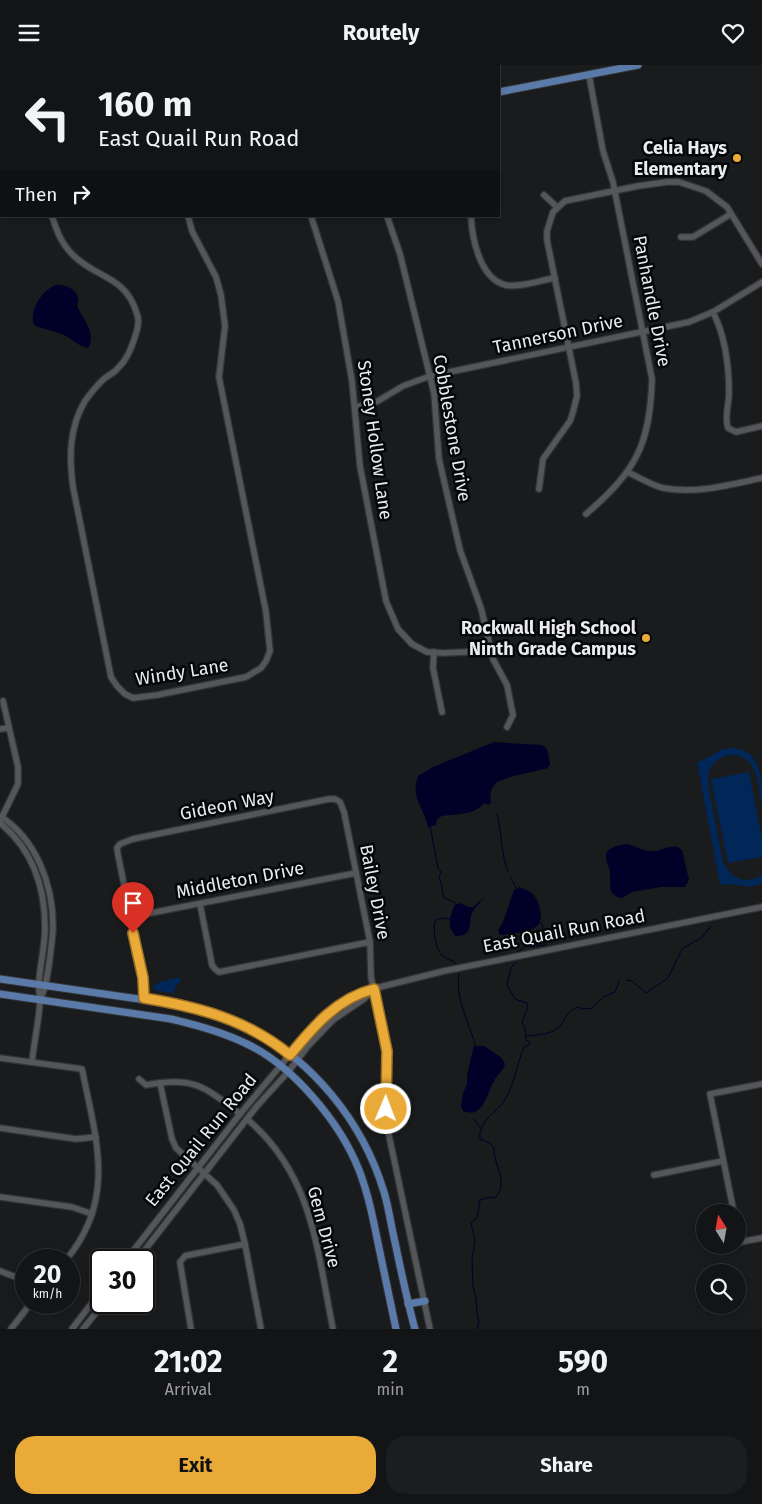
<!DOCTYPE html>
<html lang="en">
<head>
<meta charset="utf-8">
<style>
  :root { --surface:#131416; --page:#1c1d1f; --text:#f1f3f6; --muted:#9d9ea1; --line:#323335; --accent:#eaaa38 }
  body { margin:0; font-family:"Fira Sans",sans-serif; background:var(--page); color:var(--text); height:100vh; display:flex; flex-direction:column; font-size:19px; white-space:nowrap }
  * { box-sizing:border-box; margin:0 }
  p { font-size:16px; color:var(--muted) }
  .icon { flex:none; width:28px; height:28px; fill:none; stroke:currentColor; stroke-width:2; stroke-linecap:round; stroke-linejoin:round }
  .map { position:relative; height:1264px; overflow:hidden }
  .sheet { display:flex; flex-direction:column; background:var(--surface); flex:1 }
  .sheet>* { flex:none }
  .guide { position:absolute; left:0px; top:0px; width:500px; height:152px; box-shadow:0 2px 8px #0003,0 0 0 1px var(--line); background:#131416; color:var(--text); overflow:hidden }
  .needle { width:32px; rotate:349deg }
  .fabs { position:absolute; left:696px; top:1139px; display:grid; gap:10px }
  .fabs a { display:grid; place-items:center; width:50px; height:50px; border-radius:50%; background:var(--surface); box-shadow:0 2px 8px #0003,0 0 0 1px var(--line); font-size:25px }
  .speed { position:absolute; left:15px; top:1184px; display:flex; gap:10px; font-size:25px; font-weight:700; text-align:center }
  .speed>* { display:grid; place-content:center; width:65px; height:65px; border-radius:50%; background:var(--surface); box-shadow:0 2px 8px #0003,0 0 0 1px var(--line); line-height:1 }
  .speed small { font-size:12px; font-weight:400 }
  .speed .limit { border:2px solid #111; border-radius:8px; background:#fff; color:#111 }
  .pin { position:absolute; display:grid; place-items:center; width:42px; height:42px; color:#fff; margin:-51px -21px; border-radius:50% 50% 50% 0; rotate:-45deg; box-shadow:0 0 5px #0007 }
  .pin .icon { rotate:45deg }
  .me { position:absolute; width:55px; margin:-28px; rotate:1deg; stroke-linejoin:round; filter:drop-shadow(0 0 4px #0008) }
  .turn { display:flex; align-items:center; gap:18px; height:105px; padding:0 15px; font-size:22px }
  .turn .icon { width:65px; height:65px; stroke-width:2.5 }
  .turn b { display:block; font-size:35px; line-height:42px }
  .then { display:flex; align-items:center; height:48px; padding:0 15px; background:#0003; gap:10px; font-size:19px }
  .eta { display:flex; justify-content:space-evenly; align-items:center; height:85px; text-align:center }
  .eta b { font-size:30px; font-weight:700; line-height:35px }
  .button { display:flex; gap:10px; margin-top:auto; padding:10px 15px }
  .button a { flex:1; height:58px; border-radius:20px; background:var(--accent); color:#111; font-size:20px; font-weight:700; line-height:58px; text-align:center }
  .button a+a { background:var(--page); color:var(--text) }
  header { display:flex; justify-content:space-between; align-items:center; height:65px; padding:0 15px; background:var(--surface); font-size:22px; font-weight:700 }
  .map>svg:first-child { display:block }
  .green { fill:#012658 }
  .water { fill:#000029 }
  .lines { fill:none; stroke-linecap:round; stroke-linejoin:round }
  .stream { stroke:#000029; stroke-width:1 }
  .minor-casing { stroke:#333436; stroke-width:8 }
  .major-casing { stroke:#333436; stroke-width:9 }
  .minor { stroke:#545659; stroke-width:5.5 }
  .major { stroke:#5a7ba9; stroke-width:7 }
  .route-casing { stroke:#986e24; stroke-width:12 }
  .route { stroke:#eaaa38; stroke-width:9 }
  .poi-dot { fill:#eaaa38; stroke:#050607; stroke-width:2 }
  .labels { text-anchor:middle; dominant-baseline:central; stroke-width:5; stroke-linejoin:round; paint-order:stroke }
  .poi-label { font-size:18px; font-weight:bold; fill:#eaebed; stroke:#050607; text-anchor:end }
  .street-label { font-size:18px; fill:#eaebed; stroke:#050607 }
</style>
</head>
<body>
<header><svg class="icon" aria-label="menu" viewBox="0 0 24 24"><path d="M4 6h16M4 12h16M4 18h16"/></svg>Routely<svg class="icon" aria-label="heart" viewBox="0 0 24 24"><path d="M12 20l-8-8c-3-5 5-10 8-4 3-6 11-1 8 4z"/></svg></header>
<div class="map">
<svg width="762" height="1264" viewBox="0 0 762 1264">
  <rect width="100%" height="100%" fill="#191b1d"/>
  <g class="green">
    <path d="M 730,683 C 762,683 762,715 762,742 C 760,729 759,712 752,701 C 741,682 712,689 708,710 C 707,720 711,731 712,740 C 716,759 719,779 723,797 C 731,814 746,820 762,810 L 762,818 C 747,826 735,817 720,820 L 697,697 C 711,694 714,685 730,683 Z"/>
    <path d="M 749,707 L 762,774 L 762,792 L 728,798 L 711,714 Z"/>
    <path d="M 180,912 L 180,917 L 175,922 L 174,928 L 157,926 L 153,922 L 159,917 Z"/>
  </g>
  <g class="water">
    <path d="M 56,220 C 63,219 77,224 78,233 C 79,234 77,240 77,241 C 83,254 97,269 88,283 C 80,282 73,275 66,271 C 56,266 45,265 34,260 C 29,245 42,225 56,220 Z"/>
    <path d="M 494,677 L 542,680 L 547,684 L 550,699 L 548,703 C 537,706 503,712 496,718 C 491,723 489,731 491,737 L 489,740 L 484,738 C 476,750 455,749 442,751 L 437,754 L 436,760 L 428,762 C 424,742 410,733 418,711 L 433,702 Z"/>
    <path d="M 627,779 C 635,781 643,786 651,786 C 662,787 673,776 682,785 L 689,815 L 685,822 L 661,822 L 632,827 L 622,833 L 617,832 L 611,827 C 610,820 610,814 610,807 C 609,802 606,797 606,792 C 605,782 620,780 627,779 Z"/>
    <path d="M 519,822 C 523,824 529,825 533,829 C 539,836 545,854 537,861 C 531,867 508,869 500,870 L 498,866 L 503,857 L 514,825 Z"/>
    <path d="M 488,829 C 483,834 476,841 472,848 C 468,858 474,871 456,871 C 446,861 450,853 454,841 L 459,838 L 469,842 L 473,842 Z"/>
    <path d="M 474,981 L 484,981 L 502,993 L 505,999 C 503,1007 497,1009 494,1016 C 486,1029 484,1054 463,1046 L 461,1041 L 463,1028 L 467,1019 L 467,1010 Z"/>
  </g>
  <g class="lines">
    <g class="stream">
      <path d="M 497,749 C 502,769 501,789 508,807"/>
      <path d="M 430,761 L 438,803 L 441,807 L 439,812 C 442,819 442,827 444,833 L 452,836 L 457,840"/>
      <path d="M 511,813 L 516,823"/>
      <path d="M 451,854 L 441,853 L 435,856 C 433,864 435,886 443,891 C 448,895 453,895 457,900"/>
      <path d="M 514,889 L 525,882 L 546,880 L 542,859 L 539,857"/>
      <path d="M 459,909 C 455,936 470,958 476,983"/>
      <path d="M 626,915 L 632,916 L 646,928 L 668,913 L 682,884 L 702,872 L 711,861"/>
      <path d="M 526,971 C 536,970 549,970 558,963 C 567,956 563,949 577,942 L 583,944 L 592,943 L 603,932 L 615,927 L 619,917"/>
      <path d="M 474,1054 L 480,1062"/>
      <path d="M 477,1264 L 479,1257 L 477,1248 L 476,1233 L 473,1222 L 472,1195 L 475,1175 L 471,1158 L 477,1153 L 480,1135 L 490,1132 L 495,1133 C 510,1116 493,1101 494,1083 L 490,1078 L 480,1074 C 478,1055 498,1047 506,1033 C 515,1017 517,998 524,982 L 529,980 L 530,977 L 526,975 L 525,964 L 522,957 L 528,942 L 527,938 L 515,934 L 507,920 L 511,903 L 516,897"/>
    </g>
    <defs>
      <g id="minor">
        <path d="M 430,0 L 430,1"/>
        <path d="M 544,130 L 557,142"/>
        <path d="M 52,151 C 57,167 62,180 74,191 C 98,214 126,211 137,249 C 140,257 137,266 134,275 C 130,286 126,296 117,304 C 114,308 109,310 105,313 C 98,319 90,329 85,336 C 69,363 69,392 73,422 L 111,612 L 117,621 L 125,629 L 133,633 L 157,630 L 246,612 L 261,603 L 266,596 L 270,586 L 266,547 L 219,312 L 225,261 L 221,230 L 216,212 L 192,166 L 188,151"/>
        <path d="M 311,151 L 338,236 L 352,316 L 360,401 L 386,536 L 398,564 L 412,579 L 427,587 L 443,588 L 466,587 L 489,581"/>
        <path d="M 387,151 L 400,189 L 434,328 L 439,394 L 460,485 L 481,543 L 493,594 L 507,620 L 513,650 L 507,662"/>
        <path d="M 471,151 C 472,174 480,213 505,220 C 518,223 542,215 555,213"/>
        <path d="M 681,172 L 693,172 L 731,149"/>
        <path d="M 713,247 C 725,271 729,301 729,328 C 729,339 724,353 728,363 L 736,367 L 762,361"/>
        <path d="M 356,342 L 378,336 L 403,321 L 430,311 L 689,257 L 713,247 L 762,217"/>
        <path d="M 627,407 C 639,412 651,420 663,423 C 697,429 729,420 762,413"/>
        <path d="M 539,424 L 543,394 L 570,356 L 573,347 L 577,331 L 576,318 L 547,175 L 547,166 L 553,147 L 565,136 L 638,121 L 667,117 L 679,117 L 706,126 L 727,142 L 762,199"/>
        <path d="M 586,449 C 636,406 650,380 652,314 L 613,117 L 603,86 L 589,10"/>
        <path d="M 434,587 L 433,603 L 442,647"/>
        <path d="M 0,664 L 9,663"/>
        <path d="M 0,751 C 36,774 53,819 53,861 C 53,871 51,882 50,892 C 48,907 47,919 41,933"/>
        <path d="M 1,754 L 18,719 L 18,702 L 3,636"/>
        <path d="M 0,758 C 33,785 45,821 45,863 C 45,881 40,899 39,917 C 38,923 40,930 40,936 C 39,956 34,977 32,997"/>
        <path d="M 200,839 L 212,900 L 215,904 L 219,907 L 370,877"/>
        <path d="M 130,852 L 356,808"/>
        <path d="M 143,933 L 143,913 L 118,790 L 117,783 L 120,779 L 133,774 L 329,734 L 335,734 L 340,737 L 344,747 L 370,877 L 371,912 L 387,985 L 386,1044 L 388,1066 L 430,1264"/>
        <path d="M 0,993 L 82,1004 C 96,1074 117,1134 66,1195"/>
        <path d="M 139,1014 L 146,1020 C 193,1011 204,1021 240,1049"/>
        <path d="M 160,1018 L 172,1074 L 176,1083 L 217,1120 L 234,1145 L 240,1159 L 245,1179 L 261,1264"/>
        <path d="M 247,1054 C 313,1110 317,1185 333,1264"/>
        <path d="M 0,1063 L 76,1074 L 96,1072"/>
        <path d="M 654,1110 L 723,1096"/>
        <path d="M 0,1132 L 72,1142 L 92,1149"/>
        <path d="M 734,1148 L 710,1029 L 762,1019"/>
        <path d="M 738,1167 L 740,1177 L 762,1173"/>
        <path d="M 126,1195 L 240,1049 L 313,962 L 334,944 L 360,927 L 444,906 L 762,842"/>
        <path d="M 137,1195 L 257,1041 L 288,1007 L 308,981 L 333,955 L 364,934 L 374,924"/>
        <path d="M 0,1206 L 26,1216"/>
        <path d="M 11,1264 L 31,1238"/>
        <path d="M 72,1264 L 101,1226"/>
        <path d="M 83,1264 L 104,1238"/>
        <path d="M 191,1264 L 180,1197 L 185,1191 L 189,1190 L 245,1179"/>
      </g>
      <g id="major">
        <path d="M 499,27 L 638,0"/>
        <path d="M 0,119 L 1,119"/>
        <path d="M 0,914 L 187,941 C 207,946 226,952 244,961 C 311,992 363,1057 384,1127 C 388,1140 390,1154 393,1168 C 400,1200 406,1232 415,1264"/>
        <path d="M 0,929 L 171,954 C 197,960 223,967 247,979 C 293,1001 340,1057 359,1105 C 368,1128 373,1153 378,1178 C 384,1207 390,1235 396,1264"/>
        <path d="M 408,1239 L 425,1236"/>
      </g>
    </defs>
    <use href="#minor" class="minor-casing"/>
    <use href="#major" class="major-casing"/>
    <use href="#minor" class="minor"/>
    <use href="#major" class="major"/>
  </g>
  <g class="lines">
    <defs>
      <path id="route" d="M 133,868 L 143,913 L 144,933 C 198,942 246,954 290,990 C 313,962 337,933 374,924 L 387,986 L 386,1044"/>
    </defs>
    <use href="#route" class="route-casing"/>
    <use href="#route" class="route"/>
  </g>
  <g class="poi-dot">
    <circle cx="737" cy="93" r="5"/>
    <circle cx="646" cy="573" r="5"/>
  </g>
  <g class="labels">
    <g class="poi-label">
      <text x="727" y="83">Celia Hays<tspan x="727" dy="21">Elementary</tspan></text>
      <text x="636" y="563">Rockwall High School<tspan x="636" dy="21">Ninth Grade Campus</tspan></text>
    </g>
    <g class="street-label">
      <text transform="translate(652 236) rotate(79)">Panhandle Drive</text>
      <text transform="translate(558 269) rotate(-12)">Tannerson Drive</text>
      <text transform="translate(452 363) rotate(80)">Cobblestone Drive</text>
      <text transform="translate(375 375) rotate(82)">Stoney Hollow Lane</text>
      <text transform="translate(182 607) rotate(-9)">Windy Lane</text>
      <text transform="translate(227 740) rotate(-11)">Gideon Way</text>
      <text transform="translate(240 815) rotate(-11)">Middleton Drive</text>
      <text transform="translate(375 827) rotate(79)">Bailey Drive</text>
      <text transform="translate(564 866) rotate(-11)">East Quail Run Road</text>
      <text transform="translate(201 1075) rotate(-51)">East Quail Run Road</text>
      <text transform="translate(324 1162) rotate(75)">Gem Drive</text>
    </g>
  </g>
</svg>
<div class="fabs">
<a><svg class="needle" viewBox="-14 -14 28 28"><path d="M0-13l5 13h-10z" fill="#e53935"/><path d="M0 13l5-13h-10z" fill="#9d9ea1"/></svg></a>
<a><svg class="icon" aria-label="search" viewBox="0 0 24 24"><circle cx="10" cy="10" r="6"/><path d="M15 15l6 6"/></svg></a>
</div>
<div class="speed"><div>20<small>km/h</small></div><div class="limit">30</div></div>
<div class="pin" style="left:133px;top:868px;background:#d93025"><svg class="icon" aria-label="arrive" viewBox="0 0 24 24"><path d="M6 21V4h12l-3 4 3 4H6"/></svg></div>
<svg class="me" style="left:386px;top:1044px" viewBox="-20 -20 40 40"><circle r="17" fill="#eaaa38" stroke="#fff" stroke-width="3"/><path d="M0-11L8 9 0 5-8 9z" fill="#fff"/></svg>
<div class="guide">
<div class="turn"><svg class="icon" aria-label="left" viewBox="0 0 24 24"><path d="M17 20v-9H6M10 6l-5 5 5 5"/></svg><div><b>160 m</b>East Quail Run Road</div></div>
<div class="then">Then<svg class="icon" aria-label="right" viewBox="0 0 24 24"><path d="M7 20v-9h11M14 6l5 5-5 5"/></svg></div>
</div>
</div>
<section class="sheet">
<div class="eta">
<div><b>21:02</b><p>Arrival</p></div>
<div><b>2</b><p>min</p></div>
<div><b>590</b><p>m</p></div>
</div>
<div class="button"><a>Exit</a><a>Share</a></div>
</section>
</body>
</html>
